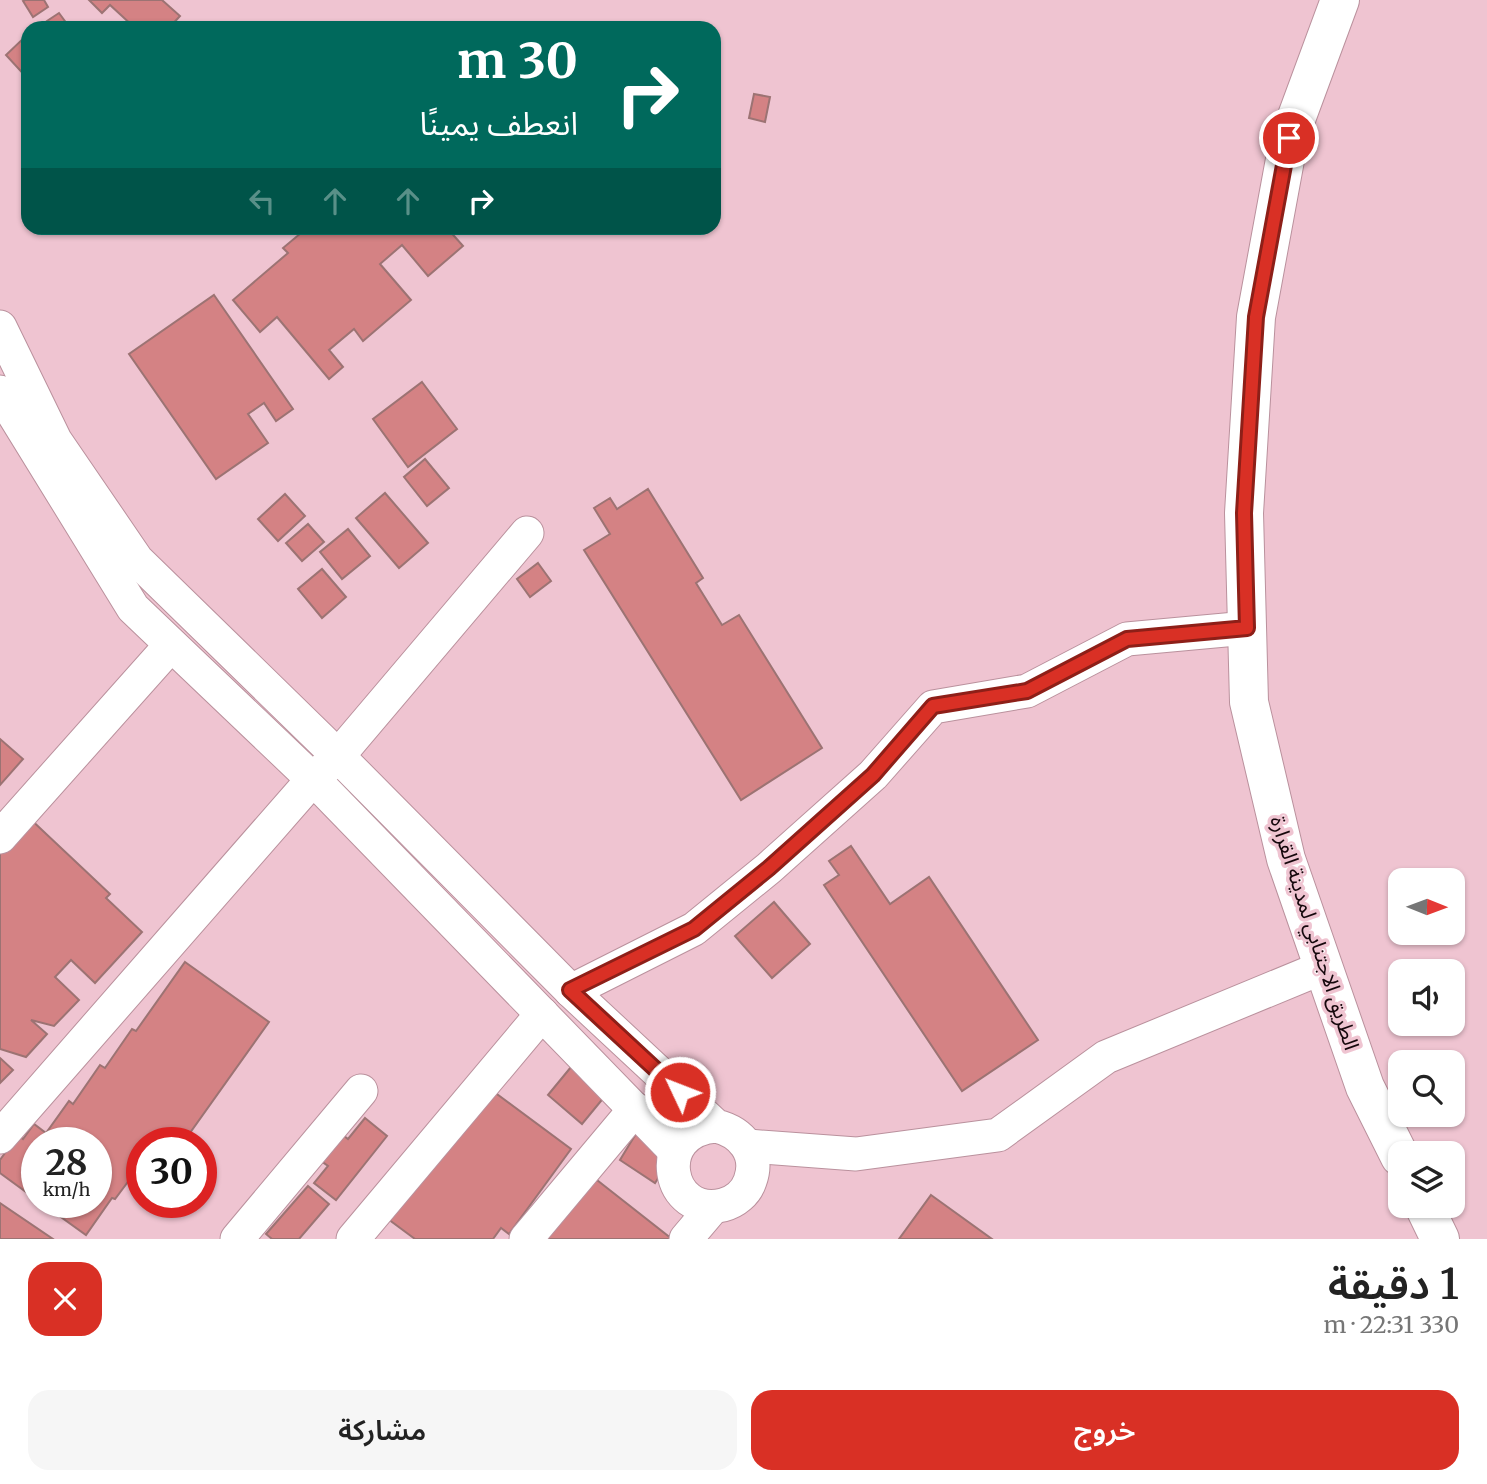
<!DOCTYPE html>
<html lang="ar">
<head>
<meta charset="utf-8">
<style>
  :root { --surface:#fff; --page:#f6f6f6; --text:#222; --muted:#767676; --accent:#d93025 }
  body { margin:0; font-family:Merriweather,"Noto Sans Arabic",serif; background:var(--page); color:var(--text); direction:rtl; height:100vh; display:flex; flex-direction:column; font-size:26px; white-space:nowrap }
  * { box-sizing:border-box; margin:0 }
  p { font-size:23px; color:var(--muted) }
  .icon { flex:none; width:38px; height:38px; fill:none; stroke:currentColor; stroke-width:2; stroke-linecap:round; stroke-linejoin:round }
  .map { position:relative; height:1239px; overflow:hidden; direction:ltr }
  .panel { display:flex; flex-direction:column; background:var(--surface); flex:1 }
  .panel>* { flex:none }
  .hud { position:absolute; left:21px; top:21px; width:700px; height:214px; border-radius:21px; box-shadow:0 2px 5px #0004; direction:rtl; background:#00695c; color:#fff; overflow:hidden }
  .needle { width:46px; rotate:91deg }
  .controls { position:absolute; left:1388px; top:868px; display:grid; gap:14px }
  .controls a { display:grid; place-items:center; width:77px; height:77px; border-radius:14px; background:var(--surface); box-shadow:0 2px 5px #0004; font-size:35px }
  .speed { position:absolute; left:21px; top:1127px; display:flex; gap:14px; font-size:35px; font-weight:700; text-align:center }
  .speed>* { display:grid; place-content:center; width:91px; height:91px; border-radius:50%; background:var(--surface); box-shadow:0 2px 5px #0004; line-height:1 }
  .speed small { font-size:18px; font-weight:400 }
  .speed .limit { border:10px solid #d22; background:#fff; color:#111 }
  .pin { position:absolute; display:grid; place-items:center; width:60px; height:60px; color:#fff; margin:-30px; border:4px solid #fff; border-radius:50%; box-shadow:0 2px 7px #0007 }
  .me { position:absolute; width:77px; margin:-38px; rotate:313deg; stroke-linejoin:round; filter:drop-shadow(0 0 5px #0008) }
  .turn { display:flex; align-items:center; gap:24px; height:147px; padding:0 28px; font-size:32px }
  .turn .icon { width:91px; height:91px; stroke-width:2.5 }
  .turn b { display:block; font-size:49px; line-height:60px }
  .lanes { display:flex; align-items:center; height:66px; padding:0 28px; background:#0003; justify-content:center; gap:35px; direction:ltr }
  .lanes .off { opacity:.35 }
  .round { display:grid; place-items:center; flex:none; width:74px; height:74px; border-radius:21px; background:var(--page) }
  .headline { display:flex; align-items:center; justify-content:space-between; height:119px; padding:0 28px }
  h1 { font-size:42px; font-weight:600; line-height:52px }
  .button { display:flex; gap:14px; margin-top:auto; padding:14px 28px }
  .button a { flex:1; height:80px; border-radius:21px; background:var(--accent); color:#fff; font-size:28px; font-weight:600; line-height:80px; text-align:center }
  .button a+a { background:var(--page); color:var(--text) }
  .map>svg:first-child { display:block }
  .building { fill:#d48284; stroke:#9c7373; stroke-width:2 }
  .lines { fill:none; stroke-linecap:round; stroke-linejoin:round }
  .minor-casing { stroke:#ba919d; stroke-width:35 }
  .major-casing { stroke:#ba919d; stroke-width:40 }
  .minor { stroke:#fff; stroke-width:33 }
  .major { stroke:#fff; stroke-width:38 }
  .route-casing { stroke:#8d1f18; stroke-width:18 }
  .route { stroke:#d93025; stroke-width:12 }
  .labels { text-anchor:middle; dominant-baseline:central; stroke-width:7; stroke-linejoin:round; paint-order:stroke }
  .street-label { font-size:21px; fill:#15070c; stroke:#efc4d1 }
</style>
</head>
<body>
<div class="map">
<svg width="1487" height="1239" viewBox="0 0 1487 1239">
  <rect width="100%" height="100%" fill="#efc4d1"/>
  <g class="building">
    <path d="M 25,0 L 44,0 L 48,7 L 33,17 L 23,1 Z"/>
    <path d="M 89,0 L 162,0 L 180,16 L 169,28 L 135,28 L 110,5 L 102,13 Z"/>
    <path d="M 59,13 L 70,28 L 52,28 L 47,21 Z"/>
    <path d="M 28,34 L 28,79 L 6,55 Z"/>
    <path d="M 754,94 L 770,97 L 765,122 L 749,118 Z"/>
    <path d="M 307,228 L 447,228 L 463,246 L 428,276 L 402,245 L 380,264 L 411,300 L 363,341 L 354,329 L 329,350 L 343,367 L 329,379 L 277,317 L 260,332 L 233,300 L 288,253 L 283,248 Z"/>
    <path d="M 214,295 L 293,409 L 276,421 L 264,403 L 248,414 L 268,443 L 216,479 L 129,354 Z"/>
    <path d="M 422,382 L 457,429 L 408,467 L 373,419 Z"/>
    <path d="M 425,459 L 449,488 L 427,506 L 404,477 Z"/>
    <path d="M 648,489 L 703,578 L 696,583 L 722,625 L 739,615 L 822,748 L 741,800 L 584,550 L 610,534 L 594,508 L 610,498 L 617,509 Z"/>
    <path d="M 385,493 L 428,543 L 399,568 L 356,518 Z"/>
    <path d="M 285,494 L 305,516 L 278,541 L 258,519 Z"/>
    <path d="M 308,524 L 324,542 L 302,561 L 286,543 Z"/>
    <path d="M 348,529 L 370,556 L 342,579 L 320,552 Z"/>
    <path d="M 538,563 L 551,581 L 530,597 L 517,579 Z"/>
    <path d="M 322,569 L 346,597 L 322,618 L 298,589 Z"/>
    <path d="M 0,739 L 23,759 L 0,785 Z"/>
    <path d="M 25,814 L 110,894 L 106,898 L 142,932 L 95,983 L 71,960 L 55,977 L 79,1000 L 54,1026 L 31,1020 L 47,1034 L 26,1057 L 0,1049 L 0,841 Z"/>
    <path d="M 851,846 L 890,904 L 929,877 L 1038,1040 L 962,1091 L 824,885 L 839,875 L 829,861 Z"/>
    <path d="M 774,902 L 810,944 L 772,978 L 735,936 Z"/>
    <path d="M 185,962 L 269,1022 L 187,1137 L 178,1130 L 169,1143 L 142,1143 L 142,1163 L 115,1199 L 112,1198 L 86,1235 L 40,1202 L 96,1202 L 96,1143 L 37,1143 L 37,1200 L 0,1173 L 0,1160 L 18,1135 L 23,1139 L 34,1124 L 46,1133 L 69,1101 L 73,1104 L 100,1065 L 105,1068 L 132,1029 L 136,1031 Z"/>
    <path d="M 585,1050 L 619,1079 L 582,1124 L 548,1095 Z"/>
    <path d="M 0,1058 L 13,1070 L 0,1083 Z"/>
    <path d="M 482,1083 L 571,1149 L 509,1234 L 501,1228 L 493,1239 L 415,1239 L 384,1216 Z"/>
    <path d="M 365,1118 L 387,1136 L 336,1200 L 314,1183 L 328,1166 L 317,1158 L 339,1132 L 348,1139 Z"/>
    <path d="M 637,1132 L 673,1155 L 655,1183 L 620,1160 Z"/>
    <path d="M 588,1173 L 672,1239 L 538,1239 Z"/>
    <path d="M 308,1186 L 329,1204 L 299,1239 L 272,1239 L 266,1234 Z"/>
    <path d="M 931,1195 L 992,1239 L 899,1239 Z"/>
    <path d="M 0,1203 L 53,1239 L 0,1239 Z"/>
  </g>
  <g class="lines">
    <defs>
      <g id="minor">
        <path d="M 0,327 L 55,440 L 137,560 L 338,756 L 571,991 L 716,1126 C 742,1132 760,1154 750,1181 C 746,1193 735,1202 723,1205 C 667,1219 650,1131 716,1126"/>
        <path d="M 0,392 L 133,608 L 326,792 L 675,1151"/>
        <path d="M 0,837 L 171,645"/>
        <path d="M 571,991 L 694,929 L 769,868 L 873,775 L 933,707 L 1027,691 L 1127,639 L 1247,628"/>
        <path d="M 0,1137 L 313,779 L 338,756 L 527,533"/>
        <path d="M 748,1146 L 856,1154 L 998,1135 L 1106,1057 L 1324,967"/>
        <path d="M 237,1239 L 361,1091"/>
        <path d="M 353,1239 L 542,1014"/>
        <path d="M 526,1239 L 635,1109"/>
        <path d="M 686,1239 L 713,1207"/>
      </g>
      <g id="major">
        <path d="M 1340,0 L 1289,138 L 1256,317 L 1244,513 L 1249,702 L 1286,859 L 1365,1087 L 1400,1157"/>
        <path d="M 1424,1206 L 1440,1239"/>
      </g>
    </defs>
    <use href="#minor" class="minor-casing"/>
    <use href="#major" class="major-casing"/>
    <use href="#minor" class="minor"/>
    <use href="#major" class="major"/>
  </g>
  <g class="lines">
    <defs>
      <path id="route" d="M 680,1092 L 570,990 L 694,929 L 769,868 L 873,775 L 933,706 L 1027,691 L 1127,639 L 1247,628 L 1244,513 L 1256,317 L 1289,138"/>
    </defs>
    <use href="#route" class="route-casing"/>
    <use href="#route" class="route"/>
  </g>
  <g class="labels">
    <g class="street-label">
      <text transform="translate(1315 933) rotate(72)">الطريق الاجتنابي لمدينة القرارة</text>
    </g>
  </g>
</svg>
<div class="controls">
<a><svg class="needle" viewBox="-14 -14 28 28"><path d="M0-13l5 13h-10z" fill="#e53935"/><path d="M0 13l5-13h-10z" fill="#767676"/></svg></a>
<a><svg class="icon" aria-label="sound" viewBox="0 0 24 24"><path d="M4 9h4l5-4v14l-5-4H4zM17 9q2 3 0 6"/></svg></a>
<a><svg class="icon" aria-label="search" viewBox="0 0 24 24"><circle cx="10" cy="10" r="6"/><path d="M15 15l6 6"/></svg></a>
<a><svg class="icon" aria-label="layers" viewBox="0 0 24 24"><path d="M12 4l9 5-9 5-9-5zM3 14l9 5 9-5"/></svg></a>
</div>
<div class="speed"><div>28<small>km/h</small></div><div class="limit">30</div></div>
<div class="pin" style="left:1289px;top:138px;background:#d93025"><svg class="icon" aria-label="arrive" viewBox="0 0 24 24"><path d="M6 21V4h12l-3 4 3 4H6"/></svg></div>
<svg class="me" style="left:680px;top:1092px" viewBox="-20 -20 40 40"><circle r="17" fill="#d93025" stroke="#fff" stroke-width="3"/><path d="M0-11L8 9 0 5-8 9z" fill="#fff"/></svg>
<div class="hud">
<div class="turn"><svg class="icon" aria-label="right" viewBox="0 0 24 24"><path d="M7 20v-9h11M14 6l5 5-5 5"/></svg><div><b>30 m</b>انعطف يمينًا</div></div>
<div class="lanes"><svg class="icon off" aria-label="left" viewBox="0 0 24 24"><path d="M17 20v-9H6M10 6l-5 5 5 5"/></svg><svg class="icon off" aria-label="ahead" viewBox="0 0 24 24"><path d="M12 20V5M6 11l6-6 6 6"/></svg><svg class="icon off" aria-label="ahead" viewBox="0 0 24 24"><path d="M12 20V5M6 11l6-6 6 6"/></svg><svg class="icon" aria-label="right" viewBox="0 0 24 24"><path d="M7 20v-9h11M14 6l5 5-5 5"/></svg></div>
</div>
</div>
<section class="panel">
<div class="headline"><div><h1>1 دقيقة</h1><p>330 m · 22:31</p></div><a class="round" style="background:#d93025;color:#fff"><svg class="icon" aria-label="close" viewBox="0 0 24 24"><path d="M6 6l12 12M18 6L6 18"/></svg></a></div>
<div class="button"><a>خروج</a><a>مشاركة</a></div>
</section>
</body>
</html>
